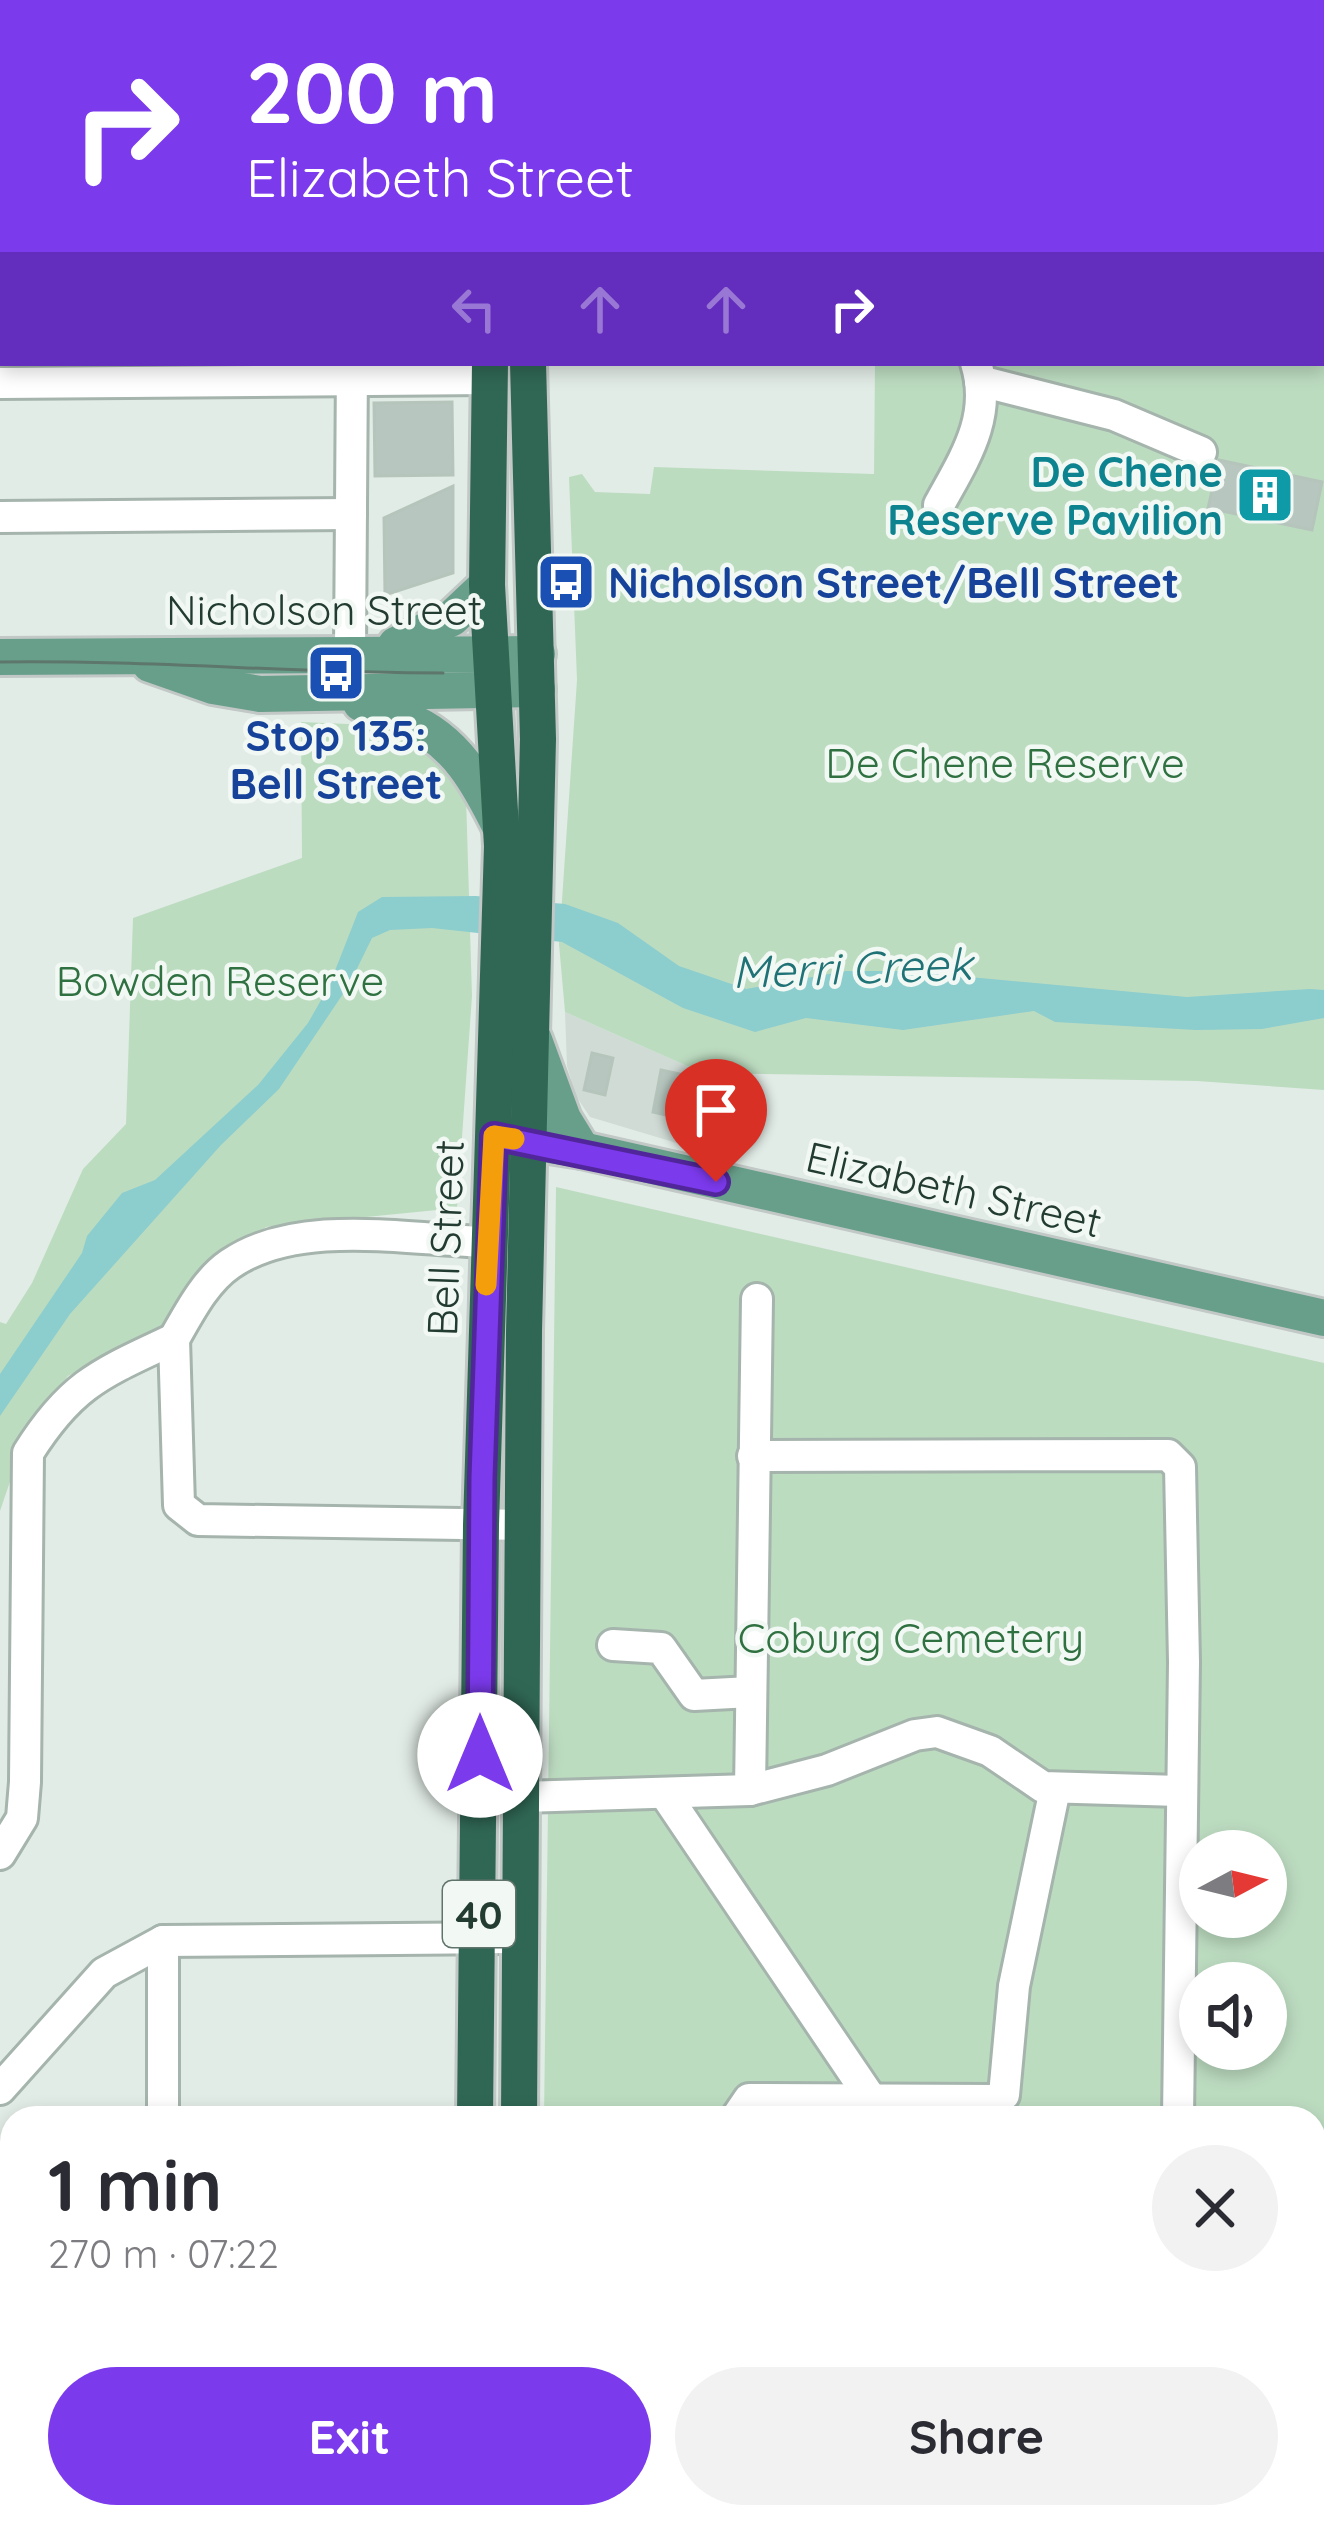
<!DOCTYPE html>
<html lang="en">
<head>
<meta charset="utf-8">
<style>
  :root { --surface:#fff; --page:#f2f2f3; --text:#2b2b33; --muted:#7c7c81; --accent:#7c3aed }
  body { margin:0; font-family:Quicksand,sans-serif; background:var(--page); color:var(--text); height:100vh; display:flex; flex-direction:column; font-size:45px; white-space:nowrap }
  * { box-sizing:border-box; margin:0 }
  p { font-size:39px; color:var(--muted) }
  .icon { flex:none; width:66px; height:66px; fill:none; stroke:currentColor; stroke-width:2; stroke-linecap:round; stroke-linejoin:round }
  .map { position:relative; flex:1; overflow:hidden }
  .details { position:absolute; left:0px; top:2106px; width:1326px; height:423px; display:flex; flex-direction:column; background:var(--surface); border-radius:36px 36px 0 0; box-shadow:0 6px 18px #0003 }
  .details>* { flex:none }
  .banner { position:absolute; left:0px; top:0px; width:1326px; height:366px; box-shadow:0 6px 18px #0003; background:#7c3aed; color:#fff; overflow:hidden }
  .needle { width:78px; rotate:83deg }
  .tools { position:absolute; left:1179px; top:1830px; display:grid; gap:24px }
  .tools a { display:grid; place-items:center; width:108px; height:108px; border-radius:50%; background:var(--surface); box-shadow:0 6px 18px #0003; font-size:60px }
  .pin { position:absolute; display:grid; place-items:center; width:102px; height:102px; color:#fff; margin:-123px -51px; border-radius:50% 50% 50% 0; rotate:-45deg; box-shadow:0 0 12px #0007 }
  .pin .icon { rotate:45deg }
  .me { position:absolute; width:132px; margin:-66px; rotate:0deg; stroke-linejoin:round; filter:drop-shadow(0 0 9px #0008) }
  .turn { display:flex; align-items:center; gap:42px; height:252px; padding:0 48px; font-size:54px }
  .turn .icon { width:156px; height:156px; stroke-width:2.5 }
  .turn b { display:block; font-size:84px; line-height:102px }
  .lanes { display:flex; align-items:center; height:114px; padding:0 48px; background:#0003; justify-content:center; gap:60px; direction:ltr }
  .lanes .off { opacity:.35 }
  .round { display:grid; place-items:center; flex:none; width:126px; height:126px; border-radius:63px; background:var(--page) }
  .headline { display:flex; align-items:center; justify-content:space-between; height:204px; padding:0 48px }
  h1 { font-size:72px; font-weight:800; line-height:90px }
  .action { display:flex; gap:24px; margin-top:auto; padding:24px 48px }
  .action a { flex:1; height:138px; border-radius:72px; background:var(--accent); color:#fff; font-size:48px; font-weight:800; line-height:138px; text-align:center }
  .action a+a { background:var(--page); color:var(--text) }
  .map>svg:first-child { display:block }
  .built { fill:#d0dbd5 }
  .green { fill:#bcdcc0; fill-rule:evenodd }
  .water { fill:#8ccdce }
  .building { fill:#b7c6bf; stroke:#b5c5bc; stroke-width:3 }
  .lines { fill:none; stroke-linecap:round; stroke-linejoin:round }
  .minor-casing { stroke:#a5b4ac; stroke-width:36 }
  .major-casing { stroke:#c1c8c6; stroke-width:42 }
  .highway-casing { stroke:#c1c8c6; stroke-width:42 }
  .minor { stroke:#fff; stroke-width:30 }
  .major { stroke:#689f8a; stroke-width:36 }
  .highway { stroke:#306754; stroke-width:36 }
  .tram { stroke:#5d776d; stroke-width:3 }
  .route-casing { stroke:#51269a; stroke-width:30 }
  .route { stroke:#7c3aed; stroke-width:21 }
  .slow { stroke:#f59e0b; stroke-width:21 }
  .labels { text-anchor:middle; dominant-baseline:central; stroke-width:9; stroke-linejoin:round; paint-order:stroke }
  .shield { fill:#f2f8f4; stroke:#61746c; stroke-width:3 }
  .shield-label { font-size:39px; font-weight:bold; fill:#233c32 }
  .culture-label { font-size:42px; font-weight:bold; fill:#0d838f; stroke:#f2f8f4; text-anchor:end }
  .transit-label { font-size:42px; font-weight:bold; fill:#164399; stroke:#f2f8f4; text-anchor:start }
  .street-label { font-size:42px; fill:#233c32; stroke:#f2f8f4 }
  .park-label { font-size:42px; fill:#2f7140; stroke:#f2f8f4 }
  .water-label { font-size:45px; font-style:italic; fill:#1f7275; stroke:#f2f8f4 }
</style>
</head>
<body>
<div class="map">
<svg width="1324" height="2528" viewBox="0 0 1324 2528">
  <rect width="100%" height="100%" fill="#e2ece6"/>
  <path class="built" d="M 565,1012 L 703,1073 L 690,1147 L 590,1117 L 576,1096 L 567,1066 Z"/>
  <g class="green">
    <path d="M 1324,210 L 1324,1090 L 1197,1081 L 703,1073 L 565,1012 L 559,944 L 577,680 L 569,477 L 582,474 L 595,492 L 650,494 L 654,467 L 874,474 L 875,363 L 1323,363 Z"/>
    <path d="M 301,722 L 372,725 L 413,740 L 439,761 L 466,796 L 472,996 L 457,1208 L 266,1227 L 193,1280 L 172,1327 L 68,1376 L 29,1426 L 0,1511 L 0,1322 L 6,1324 L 32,1283 L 83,1169 L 126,1124 L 133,918 L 302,858 Z"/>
    <path d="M 556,1187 L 1324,1363 L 1324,2422 L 1314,2422 L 1314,2118 L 544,2118 ZM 1200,1851 L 1266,1851 L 1266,1917 L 1200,1917 ZM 1200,1983 L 1266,1983 L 1266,2049 L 1200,2049 Z"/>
  </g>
  <path class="water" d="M 476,896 L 565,904 L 618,923 L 679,966 L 746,989 L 846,971 L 905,971 L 1187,997 L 1310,989 L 1324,990 L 1324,1018 L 1262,1029 L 1196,1030 L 1055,1022 L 1034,1011 L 903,1030 L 806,1018 L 755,1032 L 683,1008 L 562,942 L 432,928 L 390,930 L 372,938 L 349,985 L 279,1089 L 221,1145 L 70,1314 L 0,1416 L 0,1374 L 82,1253 L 87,1236 L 122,1193 L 155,1180 L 258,1085 L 308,1023 L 329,986 L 358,912 L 382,897 Z"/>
  <g class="building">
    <path d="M 452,402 L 453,475 L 375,476 L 374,403 Z"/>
    <path d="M 1219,460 L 1322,482 L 1312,530 L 1208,508 Z"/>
    <path d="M 453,486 L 453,573 L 385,595 L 384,518 Z"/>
    <path d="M 592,1053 L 613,1058 L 605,1095 L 584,1090 Z"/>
    <path d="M 661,1070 L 693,1077 L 684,1119 L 653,1112 Z"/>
  </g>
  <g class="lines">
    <defs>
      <g id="minor">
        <path d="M 911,3 L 911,0"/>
        <path d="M 1057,3 L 1057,0"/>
        <path d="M 1323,88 L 1324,88"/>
        <path d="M 0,121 L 3,121"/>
        <path d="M 0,251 L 3,251"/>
        <path d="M 980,381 L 1114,415 L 1201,452"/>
        <path d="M 0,383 L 489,379"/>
        <path d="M 939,505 C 964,459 993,417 976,363"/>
        <path d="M 0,517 L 351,514"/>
        <path d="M 350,651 L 352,363"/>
        <path d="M 174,1339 L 179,1505 L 198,1520 L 523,1525"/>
        <path d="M 174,1339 C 189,1313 205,1281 230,1264 C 299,1217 408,1240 487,1242"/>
        <path d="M 753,1456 L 1168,1455 L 1180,1467 L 1184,1662 L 1178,2118"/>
        <path d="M 613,1645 L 661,1648 L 694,1695 L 751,1692"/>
        <path d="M 750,1790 L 757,1299"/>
        <path d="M 665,1794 L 880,2112"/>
        <path d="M 522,1797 L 750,1790 L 827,1770 L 915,1735 L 937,1732 L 990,1751 L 1043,1787 L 1180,1791"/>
        <path d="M 0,1854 L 22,1818 L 25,1782 L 28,1453 C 72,1383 102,1373 174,1339"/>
        <path d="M 0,2089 L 104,1973 L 163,1941 L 520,1938"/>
        <path d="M 163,2118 L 163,1941"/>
        <path d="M 736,2118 L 749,2099 L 996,2100 L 1004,2095 L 1014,1986 L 1055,1789"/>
        <path d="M 1314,2452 L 1324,2451"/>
        <path d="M 0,2471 L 12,2472"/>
        <path d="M 162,2517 L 163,2528"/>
        <path d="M 299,2517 L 300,2528"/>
      </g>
      <g id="major">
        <path d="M 396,645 L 452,618 L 487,585"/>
        <path d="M 0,657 L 537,654"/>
        <path d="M 150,664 L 213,686 L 260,694 L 537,689"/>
        <path d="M 361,703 C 376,711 391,714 407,720 C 456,740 479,783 501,828"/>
        <path d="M 534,1040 L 563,1119 L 582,1150"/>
        <path d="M 497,1137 L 582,1150 L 1324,1318"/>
      </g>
      <g id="highway">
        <path d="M 493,3 L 494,0"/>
        <path d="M 532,3 L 532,0"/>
        <path d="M 475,2118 L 481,1525 L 502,846 L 487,585 L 490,363"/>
        <path d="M 519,2118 L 524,1331 L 538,739 L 528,363"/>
        <path d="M 452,2528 L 453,2517"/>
        <path d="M 507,2528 L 508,2517"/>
      </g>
    </defs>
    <use href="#minor" class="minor-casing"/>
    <use href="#major" class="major-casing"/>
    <use href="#highway" class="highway-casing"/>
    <use href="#minor" class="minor"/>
    <use href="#major" class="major"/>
    <use href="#highway" class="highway"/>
    <path class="tram" d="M 0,662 C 148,660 295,673 443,673"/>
  </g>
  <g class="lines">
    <defs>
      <path id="route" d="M 480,1755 L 482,1478 L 494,1136 L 716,1182"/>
    </defs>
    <use href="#route" class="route-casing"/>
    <use href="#route" class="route"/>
    <path class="slow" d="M 486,1285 L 494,1136 L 514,1139"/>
  </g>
  <defs>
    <symbol id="building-square" viewBox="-11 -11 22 22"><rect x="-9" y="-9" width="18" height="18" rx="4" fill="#0f9aa8" stroke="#f2f8f4"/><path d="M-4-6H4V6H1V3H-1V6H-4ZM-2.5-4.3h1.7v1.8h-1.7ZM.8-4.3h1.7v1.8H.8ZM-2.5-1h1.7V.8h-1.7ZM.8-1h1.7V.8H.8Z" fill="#fff"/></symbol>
    <symbol id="bus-square" viewBox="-11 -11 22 22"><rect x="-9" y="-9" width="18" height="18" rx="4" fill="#1a4fb4" stroke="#f2f8f4"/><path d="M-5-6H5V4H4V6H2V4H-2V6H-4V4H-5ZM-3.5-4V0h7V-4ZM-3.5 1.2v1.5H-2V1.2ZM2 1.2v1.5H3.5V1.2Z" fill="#fff"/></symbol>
  </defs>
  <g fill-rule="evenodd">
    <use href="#building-square" x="1232" y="462" width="66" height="66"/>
    <use href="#bus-square" x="533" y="549" width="66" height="66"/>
    <use href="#bus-square" x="303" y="640" width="66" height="66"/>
  </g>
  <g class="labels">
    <rect class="shield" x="443" y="1881" width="72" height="66" rx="9"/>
    <g class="shield-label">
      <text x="479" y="1914">40</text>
    </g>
    <g class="culture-label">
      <text x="1223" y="471">De Chene<tspan x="1223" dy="48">Reserve Pavilion</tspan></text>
    </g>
    <g class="transit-label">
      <text x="608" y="582">Nicholson Street/Bell Street</text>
      <text x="336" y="735" text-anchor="middle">Stop 135:<tspan x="336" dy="48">Bell Street</tspan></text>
    </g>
    <g class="street-label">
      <text x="324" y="609">Nicholson Street</text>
      <text transform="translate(954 1189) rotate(13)">Elizabeth Street</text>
      <text transform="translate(445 1238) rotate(-88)">Bell Street</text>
    </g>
    <g class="park-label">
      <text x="1005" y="762">De Chene Reserve</text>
      <text x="220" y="980">Bowden Reserve</text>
      <text x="911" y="1637">Coburg Cemetery</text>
    </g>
    <g class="water-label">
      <text transform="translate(852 967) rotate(-2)">Merri Creek</text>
    </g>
  </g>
</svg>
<div class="tools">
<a><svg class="needle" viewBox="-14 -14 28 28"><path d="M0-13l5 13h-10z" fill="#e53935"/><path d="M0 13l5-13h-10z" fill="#7c7c81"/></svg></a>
<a><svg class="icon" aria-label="sound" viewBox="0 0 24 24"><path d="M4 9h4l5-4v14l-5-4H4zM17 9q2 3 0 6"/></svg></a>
</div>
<div class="pin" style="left:716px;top:1182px;background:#d93025"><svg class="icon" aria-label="arrive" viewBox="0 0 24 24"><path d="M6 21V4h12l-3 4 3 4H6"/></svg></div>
<svg class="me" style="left:480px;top:1755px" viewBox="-20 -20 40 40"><circle r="19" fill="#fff"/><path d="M0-13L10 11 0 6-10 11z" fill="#7c3aed"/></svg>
<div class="banner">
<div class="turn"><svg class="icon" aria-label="right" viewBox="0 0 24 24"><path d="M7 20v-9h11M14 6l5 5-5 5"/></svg><div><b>200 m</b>Elizabeth Street</div></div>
<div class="lanes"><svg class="icon off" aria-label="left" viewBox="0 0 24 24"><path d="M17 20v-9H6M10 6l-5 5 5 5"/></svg><svg class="icon off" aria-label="ahead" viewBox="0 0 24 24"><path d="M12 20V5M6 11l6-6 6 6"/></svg><svg class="icon off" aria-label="ahead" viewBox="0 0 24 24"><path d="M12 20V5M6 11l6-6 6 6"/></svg><svg class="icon" aria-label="right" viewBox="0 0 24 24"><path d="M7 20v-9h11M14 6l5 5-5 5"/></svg></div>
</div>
<section class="details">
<div class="headline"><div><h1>1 min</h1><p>270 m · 07:22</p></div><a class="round"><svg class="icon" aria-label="close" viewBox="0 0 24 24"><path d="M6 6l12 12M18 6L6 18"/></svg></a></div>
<div class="action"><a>Exit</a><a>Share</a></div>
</section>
</div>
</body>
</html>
